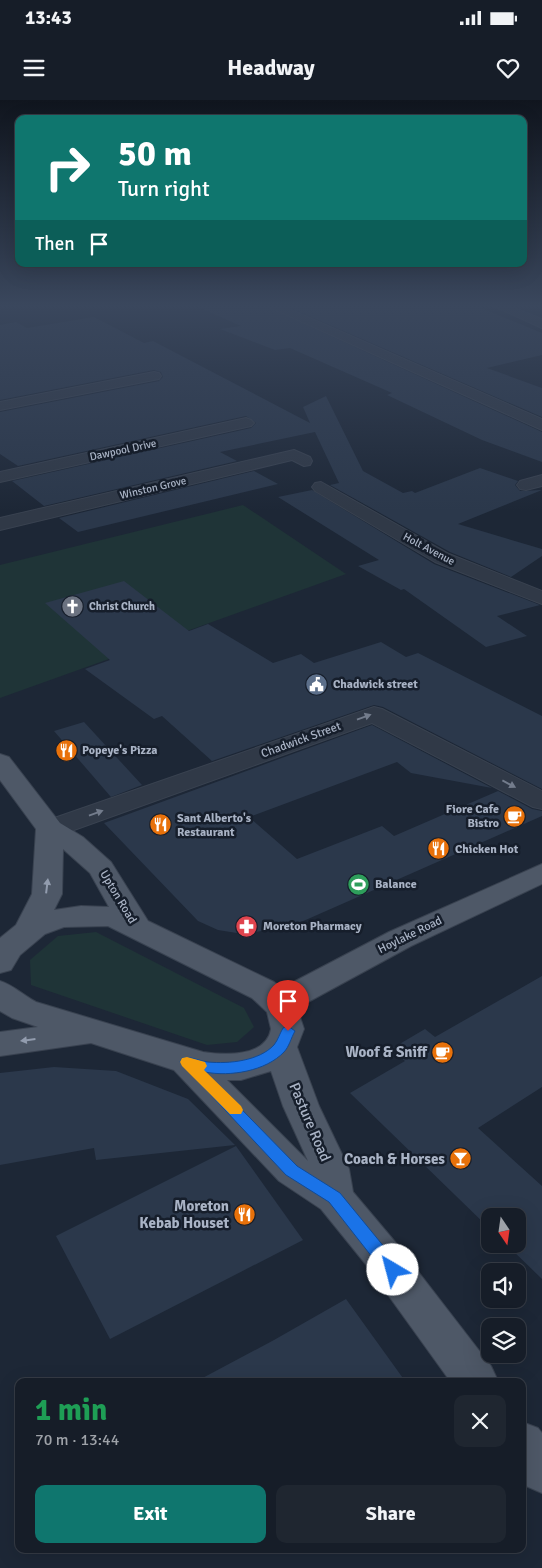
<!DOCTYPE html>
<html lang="en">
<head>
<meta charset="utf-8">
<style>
  :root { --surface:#161d28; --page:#1f2630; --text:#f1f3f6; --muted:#9ea2a8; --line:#353b45; --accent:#0f766e }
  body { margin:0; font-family:Signika,sans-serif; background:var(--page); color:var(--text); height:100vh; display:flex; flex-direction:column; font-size:19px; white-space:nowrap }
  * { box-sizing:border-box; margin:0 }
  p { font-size:16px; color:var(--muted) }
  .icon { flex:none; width:28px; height:28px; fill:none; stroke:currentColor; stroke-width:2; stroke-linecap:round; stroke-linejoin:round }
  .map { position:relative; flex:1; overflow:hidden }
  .panel { position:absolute; left:15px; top:1278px; width:511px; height:175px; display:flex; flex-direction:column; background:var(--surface); border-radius:10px; box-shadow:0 5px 20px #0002,0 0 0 1px var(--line) }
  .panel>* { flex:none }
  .banner { position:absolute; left:15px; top:15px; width:512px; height:152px; border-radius:10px; box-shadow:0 5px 20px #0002,0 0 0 1px var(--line); background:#0f766e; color:#fff; overflow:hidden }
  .needle { width:32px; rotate:167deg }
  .controls { position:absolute; left:481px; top:1108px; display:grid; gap:10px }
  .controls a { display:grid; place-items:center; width:45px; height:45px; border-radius:10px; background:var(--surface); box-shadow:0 5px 20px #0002,0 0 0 1px var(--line); font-size:25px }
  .pin { position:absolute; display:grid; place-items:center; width:42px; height:42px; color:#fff; margin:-51px -21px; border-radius:50% 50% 50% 0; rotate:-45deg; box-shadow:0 0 5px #0007 }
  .pin .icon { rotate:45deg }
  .me { position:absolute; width:55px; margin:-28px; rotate:323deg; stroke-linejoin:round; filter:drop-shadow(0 0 4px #0008) }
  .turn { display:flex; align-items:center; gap:18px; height:105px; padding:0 20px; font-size:22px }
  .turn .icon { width:65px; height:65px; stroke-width:2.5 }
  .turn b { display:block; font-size:35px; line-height:42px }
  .then { display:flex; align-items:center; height:48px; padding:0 20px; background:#0003; gap:10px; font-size:19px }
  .round { display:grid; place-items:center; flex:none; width:52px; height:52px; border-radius:10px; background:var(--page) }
  .overview { display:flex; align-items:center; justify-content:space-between; height:85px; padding:0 20px }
  h1 { font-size:30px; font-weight:800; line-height:38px; color:#1e9e55 }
  .button { display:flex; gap:10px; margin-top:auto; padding:10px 20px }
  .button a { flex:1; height:58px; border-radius:10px; background:var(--accent); color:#fff; font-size:20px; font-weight:800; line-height:58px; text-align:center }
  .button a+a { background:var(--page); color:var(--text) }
  .status { display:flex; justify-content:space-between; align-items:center; height:35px; padding:0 25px; background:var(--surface); direction:ltr }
  .status svg { height:14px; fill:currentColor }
  header { display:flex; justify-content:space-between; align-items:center; height:65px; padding:0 20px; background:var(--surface); font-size:22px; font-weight:800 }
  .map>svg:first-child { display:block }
  .green { fill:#1f3437 }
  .building { fill:#2b384b }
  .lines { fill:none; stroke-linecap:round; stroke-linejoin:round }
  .minor-casing { stroke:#394250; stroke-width:2 }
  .primary-casing { stroke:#394250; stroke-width:2 }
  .minor { fill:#303947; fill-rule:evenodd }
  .primary { fill:#4e5867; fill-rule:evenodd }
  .oneway { fill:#737c8c }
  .oneway2 { fill:#929cae }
  .route { fill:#1a73e8; stroke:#114b97 }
  .slow { fill:#f59e0b }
  .labels { text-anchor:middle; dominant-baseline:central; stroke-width:5; stroke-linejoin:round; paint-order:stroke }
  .far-street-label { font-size:11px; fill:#a9b3c5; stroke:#161e2b }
  .far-poi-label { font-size:11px; font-weight:bold; fill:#a9b3c5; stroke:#161e2b; text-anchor:start }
  .poi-label { font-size:12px; font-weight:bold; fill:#a9b3c5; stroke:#161e2b; text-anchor:start }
  .street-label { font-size:12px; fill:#a9b3c5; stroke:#161e2b }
  .near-poi-label { font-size:15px; font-weight:bold; fill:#a9b3c5; stroke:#161e2b; text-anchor:end }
  .near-street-label { font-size:15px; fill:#a9b3c5; stroke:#161e2b }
</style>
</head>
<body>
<div class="status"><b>13:43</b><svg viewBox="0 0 49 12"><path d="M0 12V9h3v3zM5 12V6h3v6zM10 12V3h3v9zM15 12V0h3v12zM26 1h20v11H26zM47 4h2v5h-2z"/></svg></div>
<header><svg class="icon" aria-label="menu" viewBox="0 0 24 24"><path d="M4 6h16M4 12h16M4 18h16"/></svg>Headway<svg class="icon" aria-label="heart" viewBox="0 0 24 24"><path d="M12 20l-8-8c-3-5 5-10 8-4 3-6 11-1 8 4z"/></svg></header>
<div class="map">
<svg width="542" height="1468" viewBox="0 0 542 1468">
  <rect width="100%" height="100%" fill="#1d2736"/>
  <g class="green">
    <path d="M 243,405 L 346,474 L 0,598 L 0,465 Z"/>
    <path d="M 96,832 L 244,908 L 254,927 L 237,942 L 207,945 L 31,885 L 30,860 L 58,836 Z"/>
  </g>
  <g class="building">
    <path d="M 196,206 L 265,206 L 542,332 L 542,362 L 482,340 L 387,295 L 392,293 L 290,248 L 275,250 L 220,229 L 241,226 Z"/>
    <path d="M 286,206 L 476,206 L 542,233 L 542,255 L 487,268 L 542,288 L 542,317 Z"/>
    <path d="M 94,217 L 144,243 L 153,241 L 310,323 L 303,307 L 326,296 L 363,371 L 403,393 L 412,391 L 415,393 L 480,368 L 518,381 L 515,385 L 520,391 L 542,390 L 458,424 L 542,449 L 542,456 L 511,477 L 450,452 L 330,385 L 339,383 L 315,332 L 220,352 L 237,361 L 44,406 L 12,381 L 251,328 L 256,323 L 246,316 L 18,366 L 0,354 L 0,312 L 159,281 L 163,277 L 161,272 L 154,270 L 0,300 L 0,225 L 16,222 L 27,228 Z"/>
    <path d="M 254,371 L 278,384 L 78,432 L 59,418 Z"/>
    <path d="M 312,390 L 434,464 L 540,505 L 497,516 L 527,536 L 486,547 L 404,489 L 401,490 L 358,466 L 379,460 L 278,397 Z"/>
    <path d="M 124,481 L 189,531 L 208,524 L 273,563 L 301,554 L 314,563 L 381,542 L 406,557 L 418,553 L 542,616 L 542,689 L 383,607 L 374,605 L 212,661 L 162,616 L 154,619 L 85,569 L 110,560 L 45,503 Z"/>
    <path d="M 84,622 L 142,685 L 111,697 L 54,631 Z"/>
    <path d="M 372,625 L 492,688 L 411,673 L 397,662 L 249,717 L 297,759 L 382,726 L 394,736 L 498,691 L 532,709 L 542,711 L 542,716 L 292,826 L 243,834 L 218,830 L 198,821 L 104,723 Z"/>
    <path d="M 542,876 L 542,987 L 478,1028 L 542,1086 L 542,1179 L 506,1144 L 518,1144 L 518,1116 L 490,1116 L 490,1129 L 350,993 L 405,961 L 391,949 L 425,929 L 435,937 Z"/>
    <path d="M 54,967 L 116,971 L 188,999 L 235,1045 L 96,1060 L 94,1048 L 0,1065 L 0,973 Z"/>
    <path d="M 236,1046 L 303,1140 L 110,1239 L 56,1136 Z"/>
    <path d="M 346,1199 L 405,1281 L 197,1281 L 274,1240 Z"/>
  </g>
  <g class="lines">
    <defs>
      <g id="minor">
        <path d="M 267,206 L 282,206 L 542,319 L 542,330 Z"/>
        <path d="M 494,206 L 509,206 L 542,219 L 542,228 Z"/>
        <path d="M 154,272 L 159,273 L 161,276 L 159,279 L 0,310 L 0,302 Z"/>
        <path d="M 246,318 L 251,320 L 254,323 L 251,326 L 0,382 L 0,372 Z"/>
        <path d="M 294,350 L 310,357 L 312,361 L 310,365 L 304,366 L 292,360 L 0,430 L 0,418 Z"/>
        <path d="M 542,375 L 542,386 L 526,390 L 520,389 L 517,385 L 520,381 Z"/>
        <path d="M 321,382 L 449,454 L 542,491 L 542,504 L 435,462 L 315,391 L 312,387 L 315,383 Z"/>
        <path d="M 374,607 L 382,609 L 542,691 L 542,709 L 533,707 L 372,623 L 60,735 L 50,737 L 40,735 L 36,729 L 40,723 Z"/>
      </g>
      <g id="primary">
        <path d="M 0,654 L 9,657 L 60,723 L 83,737 L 111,762 L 148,821 L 274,882 L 282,888 L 389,832 L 542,764 L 542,784 L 411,846 L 297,908 L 304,929 L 297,947 L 319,1006 L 349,1069 L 353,1092 L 396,1143 L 491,1266 L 498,1281 L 450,1281 L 368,1167 L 321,1109 L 279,1081 L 174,970 L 91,943 L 0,956 L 0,932 L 38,927 L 12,918 L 0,911 L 0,881 C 13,885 23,895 36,902 L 203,952 C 223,955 266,958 271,929 L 267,912 L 252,898 L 108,826 L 64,827 L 45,834 L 20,855 L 11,870 L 0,873 L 0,838 L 16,825 L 32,794 L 36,729 L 0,680 ZM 63,749 L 90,773 L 109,807 L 81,806 L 54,810 L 62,794 ZM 271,971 L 283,1006 L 308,1061 L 227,980 L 241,980 Z"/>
        <path d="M 522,1322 L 538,1328 L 542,1333 L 542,1393 L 526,1386 L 522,1382 Z"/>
      </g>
    </defs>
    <use href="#minor" class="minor-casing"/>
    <use href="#primary" class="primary-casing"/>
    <use href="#minor" class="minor"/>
    <use href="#primary" class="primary"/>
  </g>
  <defs><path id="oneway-solid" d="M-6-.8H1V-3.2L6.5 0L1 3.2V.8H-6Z" transform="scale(1.25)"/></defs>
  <g class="oneway">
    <use href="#oneway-solid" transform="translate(364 617) rotate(-20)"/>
    <use href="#oneway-solid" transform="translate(509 684) rotate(28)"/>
    <use href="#oneway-solid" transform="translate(96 713) rotate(-20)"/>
  </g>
  <g class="oneway2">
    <use href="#oneway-solid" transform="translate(47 786) rotate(-83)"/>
    <use href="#oneway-solid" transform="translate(28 940) rotate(173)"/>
  </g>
  <linearGradient id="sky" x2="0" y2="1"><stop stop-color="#10151e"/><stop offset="0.5" stop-color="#3a475d"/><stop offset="1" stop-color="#3a475d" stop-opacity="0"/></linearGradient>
  <rect width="542" height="411" fill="url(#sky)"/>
  <path class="route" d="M 288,926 L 295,931 C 291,938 289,947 284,952 C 266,971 230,977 205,972 L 297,1066 L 340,1093 L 399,1165 L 402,1170 L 399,1176 L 393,1178 L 387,1176 L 329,1102 L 286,1075 L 180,962 L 182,958 C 191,956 199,961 208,962 C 229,964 259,961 274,945 C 278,940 280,933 283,928 Z"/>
  <path class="slow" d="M 187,957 L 205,962 L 207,966 L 204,970 L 241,1006 L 243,1010 L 241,1014 L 230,1014 L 182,966 L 180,962 L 182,958 Z"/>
  <defs>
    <symbol id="church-disc" viewBox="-11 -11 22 22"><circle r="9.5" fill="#6b7280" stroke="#161e2b"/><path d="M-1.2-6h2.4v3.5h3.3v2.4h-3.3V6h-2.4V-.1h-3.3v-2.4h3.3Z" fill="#fff"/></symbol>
    <symbol id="civic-disc" viewBox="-11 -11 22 22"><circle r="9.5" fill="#5c6f8a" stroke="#161e2b"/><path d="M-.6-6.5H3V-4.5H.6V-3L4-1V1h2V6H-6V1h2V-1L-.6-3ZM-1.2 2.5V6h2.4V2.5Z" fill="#fff"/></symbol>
    <symbol id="restaurant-disc" viewBox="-11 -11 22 22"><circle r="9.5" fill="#e8710a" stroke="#161e2b"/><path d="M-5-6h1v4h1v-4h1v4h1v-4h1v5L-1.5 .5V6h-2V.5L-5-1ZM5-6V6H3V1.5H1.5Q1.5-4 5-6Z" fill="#fff"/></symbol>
    <symbol id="cafe-disc" viewBox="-11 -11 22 22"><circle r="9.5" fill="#e8710a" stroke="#161e2b"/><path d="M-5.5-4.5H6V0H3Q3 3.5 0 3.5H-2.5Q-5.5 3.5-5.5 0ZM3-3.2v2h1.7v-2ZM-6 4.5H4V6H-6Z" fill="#fff"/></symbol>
    <symbol id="stadium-disc" viewBox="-11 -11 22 22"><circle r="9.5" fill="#2e9e5b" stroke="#161e2b"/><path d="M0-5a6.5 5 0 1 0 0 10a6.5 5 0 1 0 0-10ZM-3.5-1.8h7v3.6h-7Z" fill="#fff"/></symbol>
    <symbol id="pharmacy-disc" viewBox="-11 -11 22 22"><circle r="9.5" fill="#e0444e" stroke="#161e2b"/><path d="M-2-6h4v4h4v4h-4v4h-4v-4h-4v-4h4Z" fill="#fff"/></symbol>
    <symbol id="bar-disc" viewBox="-11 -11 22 22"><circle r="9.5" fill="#e8710a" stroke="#161e2b"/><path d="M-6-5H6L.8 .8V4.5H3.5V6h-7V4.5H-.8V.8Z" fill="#fff"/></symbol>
  </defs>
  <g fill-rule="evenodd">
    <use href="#church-disc" x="60" y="494" width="25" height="25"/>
    <use href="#civic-disc" x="304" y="572" width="25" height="25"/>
    <use href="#restaurant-disc" x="54" y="638" width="25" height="25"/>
    <use href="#cafe-disc" x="502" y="704" width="25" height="25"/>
    <use href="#restaurant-disc" x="148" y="712" width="25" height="25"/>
    <use href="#restaurant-disc" x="426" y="736" width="25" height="25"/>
    <use href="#stadium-disc" x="346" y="772" width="25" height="25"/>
    <use href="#pharmacy-disc" x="234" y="814" width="25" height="25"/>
    <use href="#cafe-disc" x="430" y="940" width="25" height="25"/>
    <use href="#bar-disc" x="448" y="1046" width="25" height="25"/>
    <use href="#restaurant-disc" x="232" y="1102" width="25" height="25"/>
  </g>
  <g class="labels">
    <g class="far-street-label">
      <text transform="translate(123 350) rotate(-12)">Dawpool Drive</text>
      <text transform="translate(153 388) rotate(-13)">Winston Grove</text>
      <text transform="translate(429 449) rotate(28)">Holt Avenue</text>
    </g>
    <g class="far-poi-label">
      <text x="89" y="506">Christ Church</text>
    </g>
    <g class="poi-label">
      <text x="333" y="584">Chadwick street</text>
      <text x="82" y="650">Popeye's Pizza</text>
      <text x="499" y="709" text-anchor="end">Fiore Cafe<tspan x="499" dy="14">Bistro</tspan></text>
      <text x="177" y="718">Sant Alberto's<tspan x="177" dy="14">Restaurant</tspan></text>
      <text x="455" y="749">Chicken Hot</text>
      <text x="375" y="784">Balance</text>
      <text x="263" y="826">Moreton Pharmacy</text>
    </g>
    <g class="street-label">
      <text transform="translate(301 640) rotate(-20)">Chadwick Street</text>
      <text transform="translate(118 797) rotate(59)">Upton Road</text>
      <text transform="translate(410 835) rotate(-26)">Hoylake Road</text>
    </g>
    <g class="near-poi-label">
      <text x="427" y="952">Woof &amp; Sniff</text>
      <text x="445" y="1059">Coach &amp; Horses</text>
      <text x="229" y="1106">Moreton<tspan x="229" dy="17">Kebab Houset</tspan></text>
    </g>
    <g class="near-street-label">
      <text transform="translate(310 1022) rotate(67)">Pasture Road</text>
    </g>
  </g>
</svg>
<div class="controls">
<a><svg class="needle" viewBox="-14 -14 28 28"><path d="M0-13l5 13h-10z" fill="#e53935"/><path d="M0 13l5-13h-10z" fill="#9ea2a8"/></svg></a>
<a><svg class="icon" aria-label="sound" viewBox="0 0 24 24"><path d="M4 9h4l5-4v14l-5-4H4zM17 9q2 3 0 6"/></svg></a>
<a><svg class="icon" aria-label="layers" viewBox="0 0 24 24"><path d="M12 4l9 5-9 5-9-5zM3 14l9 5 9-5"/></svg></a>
</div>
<div class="pin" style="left:288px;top:931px;background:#d93025"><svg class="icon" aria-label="arrive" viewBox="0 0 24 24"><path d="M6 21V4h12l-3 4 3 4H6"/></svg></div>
<svg class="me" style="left:393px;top:1170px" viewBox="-20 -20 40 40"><circle r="19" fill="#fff"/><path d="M0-13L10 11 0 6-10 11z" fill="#1a73e8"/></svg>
<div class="banner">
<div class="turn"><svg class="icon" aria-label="right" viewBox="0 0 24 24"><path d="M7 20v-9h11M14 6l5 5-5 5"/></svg><div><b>50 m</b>Turn right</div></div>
<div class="then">Then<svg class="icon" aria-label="arrive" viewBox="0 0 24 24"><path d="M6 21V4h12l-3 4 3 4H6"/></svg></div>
</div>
<section class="panel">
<div class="overview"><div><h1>1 min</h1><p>70 m · 13:44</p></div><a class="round"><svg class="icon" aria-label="close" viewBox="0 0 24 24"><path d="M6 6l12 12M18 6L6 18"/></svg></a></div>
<div class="button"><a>Exit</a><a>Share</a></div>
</section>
</div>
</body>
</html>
